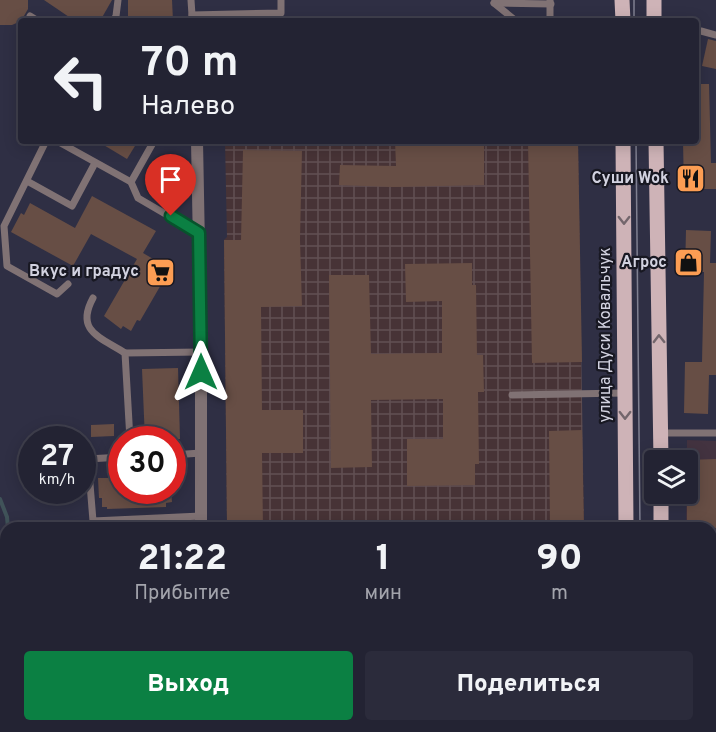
<!DOCTYPE html>
<html lang="ru">
<head>
<meta charset="utf-8">
<style>
  :root { --surface:#232333; --page:#2b2b3b; --text:#f1f3f6; --muted:#a3a4ac; --line:#40404e; --accent:#0b8043 }
  body { margin:0; font-family:Overpass,sans-serif; background:var(--page); color:var(--text); height:100vh; display:flex; flex-direction:column; font-size:22px; white-space:nowrap }
  * { box-sizing:border-box; margin:0 }
  p { font-size:20px; color:var(--muted) }
  .icon { flex:none; width:33px; height:33px; fill:none; stroke:currentColor; stroke-width:2; stroke-linecap:round; stroke-linejoin:round }
  .map { position:relative; flex:1; overflow:hidden }
  .sheet { position:absolute; left:0px; top:522px; width:717px; height:210px; display:flex; flex-direction:column; background:var(--surface); border-radius:18px 18px 0 0; box-shadow:0 3px 15px #0003,0 0 0 2px var(--line) }
  .sheet>* { flex:none }
  .top-card { position:absolute; left:18px; top:18px; width:681px; height:126px; border-radius:6px; box-shadow:0 3px 15px #0003,0 0 0 2px var(--line); background:#232333; color:var(--text); overflow:hidden }
  .buttons { position:absolute; left:644px; top:450px; display:grid; gap:12px }
  .buttons a { display:grid; place-items:center; width:54px; height:54px; border-radius:6px; background:var(--surface); box-shadow:0 3px 15px #0003,0 0 0 2px var(--line); font-size:30px }
  .speed { position:absolute; left:18px; top:426px; display:flex; gap:12px; font-size:30px; font-weight:700; text-align:center }
  .speed>* { display:grid; place-content:center; width:78px; height:78px; border-radius:50%; background:var(--surface); box-shadow:0 3px 15px #0003,0 0 0 2px var(--line); line-height:1 }
  .speed small { font-size:15px; font-weight:400 }
  .speed .limit { border:9px solid #d22; background:#fff; color:#111 }
  .pin { position:absolute; display:grid; place-items:center; width:51px; height:51px; color:#fff; margin:-62px -26px; border-radius:50% 50% 50% 0; rotate:-45deg; box-shadow:0 0 6px #0007 }
  .pin .icon { rotate:45deg }
  .me { position:absolute; width:66px; margin:-33px; rotate:0deg; stroke-linejoin:round; filter:drop-shadow(0 0 4px #0008) }
  .turn { display:flex; align-items:center; gap:21px; height:126px; padding:0 24px; font-size:27px }
  .turn .icon { width:78px; height:78px; stroke-width:2.5 }
  .turn b { display:block; font-size:42px; line-height:51px }
  .eta { display:flex; justify-content:space-evenly; align-items:center; height:102px; text-align:center }
  .eta b { font-size:36px; font-weight:800; line-height:42px }
  .button { display:flex; gap:12px; margin-top:auto; padding:12px 24px }
  .button a { flex:1; height:69px; border-radius:6px; background:var(--accent); color:#fff; font-size:24px; font-weight:800; line-height:69px; text-align:center }
  .button a+a { background:var(--page); color:var(--text) }
  .map>svg:first-child { display:block }
  .industrial { fill:url(#industrial-grid) }
  .education { fill:#433340 }
  .lines { fill:none; stroke-linecap:round; stroke-linejoin:round }
  .stream { stroke:#405359; stroke-width:4 }
  .building { fill:#674e45 }
  .service { stroke:#807274; stroke-width:7 }
  .minor { stroke:#807274; stroke-width:12 }
  .primary { stroke:#ceb3b7; stroke-width:15 }
  .tram { stroke:#808091; stroke-width:1.5 }
  .oneway { stroke:#73666c }
  .route-casing { stroke:#07532c; stroke-width:15 }
  .route { stroke:#0b8043; stroke-width:10 }
  .labels { text-anchor:middle; dominant-baseline:central; stroke-width:4.5; stroke-linejoin:round; paint-order:stroke }
  .poi-label { font-size:16px; font-weight:bold; fill:#d2d2e0; stroke:#181822; text-anchor:end }
  .street-label { font-size:16px; fill:#d2d2e0; stroke:#181822 }
</style>
</head>
<body>
<div class="map">
<svg width="716" height="732" viewBox="0 0 716 732">
  <defs>
    <pattern id="industrial-grid" width="8" height="8" patternUnits="userSpaceOnUse" patternTransform="scale(1.5)"><rect width="8" height="8" fill="#473336"/><path d="M0 4h8M4 0v8" fill="none" stroke="#615053"/></pattern>
  </defs>
  <rect width="100%" height="100%" fill="#2f2f44"/>
  <path class="industrial" d="M 225,141 L 578,141 L 584,528 L 235,528 L 235,525 L 227,526 L 224,240 L 227,237 Z"/>
  <path class="education" d="M 687,440 L 716,441 L 716,732 L 683,732 L 683,726 L 711,726 L 711,528 L 686,528 Z"/>
  <g class="lines">
    <g class="stream">
      <path d="M 0,499 L 7,517 L 8,528"/>
      <path d="M 78,726 L 78,732"/>
    </g>
  </g>
  <g class="building">
    <path d="M 0,0 L 28,0 L 28,9 L 21,21 L 12,25 L 0,25 Z"/>
    <path d="M 44,0 L 112,0 L 100,21 L 75,21 Z"/>
    <path d="M 128,0 L 172,0 L 173,21 L 128,21 Z"/>
    <path d="M 708,39 L 716,41 L 716,69 L 702,66 Z"/>
    <path d="M 696,84 L 709,84 L 711,163 L 716,163 L 716,189 L 684,189 L 683,141 L 696,141 Z"/>
    <path d="M 97,141 L 138,141 L 127,159 Z"/>
    <path d="M 395,141 L 484,141 L 484,185 L 393,187 L 339,185 L 340,165 L 396,166 Z"/>
    <path d="M 528,141 L 578,141 L 582,362 L 532,363 Z"/>
    <path d="M 243,150 L 302,151 L 300,239 L 302,306 L 261,307 L 262,410 L 303,410 L 303,453 L 262,453 L 263,528 L 235,528 L 235,525 L 227,526 L 224,240 L 241,240 Z"/>
    <path d="M 92,196 L 156,231 L 143,253 L 160,263 L 158,265 L 166,270 L 159,281 L 162,283 L 140,321 L 137,320 L 131,331 L 123,326 L 121,329 L 104,316 L 137,259 L 91,234 L 73,266 L 11,232 L 21,213 L 24,215 L 30,203 L 75,228 Z"/>
    <path d="M 686,230 L 711,231 L 710,263 L 716,263 L 716,375 L 709,375 L 708,414 L 684,413 L 685,362 L 702,362 L 704,272 L 685,272 Z"/>
    <path d="M 472,263 L 472,285 L 476,285 L 477,355 L 483,355 L 484,392 L 478,392 L 479,464 L 475,464 L 475,485 L 407,486 L 407,439 L 443,439 L 443,399 L 371,400 L 372,467 L 331,468 L 329,275 L 369,275 L 371,354 L 442,353 L 442,301 L 406,302 L 405,264 Z"/>
    <path d="M 178,368 L 180,439 L 145,440 L 142,369 Z"/>
    <path d="M 114,424 L 114,436 L 91,437 L 91,425 Z"/>
    <path d="M 582,430 L 584,528 L 550,528 L 549,431 Z"/>
    <path d="M 716,459 L 716,528 L 687,528 L 687,460 Z"/>
    <path d="M 108,475 L 122,475 L 122,490 L 171,490 L 172,502 L 166,503 L 166,507 L 107,509 L 107,507 L 102,507 L 102,498 L 99,498 L 98,478 L 108,478 Z"/>
  </g>
  <g class="lines">
    <g class="service">
      <path d="M 191,0 L 192,15"/>
      <path d="M 494,3 L 551,4"/>
      <path d="M 494,3 L 516,21"/>
      <path d="M 30,16 L 38,21"/>
      <path d="M 113,21 L 116,16 L 118,0"/>
      <path d="M 192,21 L 192,15 L 281,13 L 281,0"/>
      <path d="M 550,21 L 550,0"/>
      <path d="M 701,31 L 716,35"/>
      <path d="M 46,141 L 4,226 L 7,266 L 57,294 L 68,284"/>
      <path d="M 57,141 L 131,182 L 138,198 L 198,233"/>
      <path d="M 27,181 L 72,206 L 95,163"/>
      <path d="M 131,182 L 154,141"/>
      <path d="M 93,298 C 75,331 100,337 125,353"/>
      <path d="M 512,395 L 625,393"/>
      <path d="M 661,433 L 716,433"/>
      <path d="M 130,440 L 125,353 L 201,352"/>
      <path d="M 172,455 L 201,453"/>
      <path d="M 122,457 L 88,459 L 93,521 L 201,516"/>
      <path d="M 0,631 L 6,658"/>
      <path d="M 23,726 L 24,732"/>
      <path d="M 349,726 L 349,732"/>
      <path d="M 554,726 L 554,728 L 627,727"/>
    </g>
    <g class="minor">
      <path d="M 197,141 L 201,352 L 201,528"/>
      <path d="M 202,726 L 202,732"/>
    </g>
    <g class="primary">
      <path d="M 622,0 L 623,21"/>
      <path d="M 654,0 L 654,21"/>
      <path d="M 623,141 L 626,528"/>
      <path d="M 656,141 L 661,460"/>
      <path d="M 661,494 L 661,528"/>
      <path d="M 627,726 L 627,732"/>
      <path d="M 663,726 L 663,732"/>
    </g>
    <g class="tram">
      <path d="M 634,0 L 634,21"/>
      <path d="M 636,141 L 640,528"/>
      <path d="M 650,726 L 651,732"/>
    </g>
  </g>
  <defs><path id="oneway-chevron" d="M-2-3.5L2.5 0L-2 3.5" fill="none" stroke-width="1.6" stroke-linecap="round" stroke-linejoin="round" transform="scale(1.5)"/></defs>
  <g class="oneway">
    <use href="#oneway-chevron" transform="translate(624 220) rotate(90)"/>
    <use href="#oneway-chevron" transform="translate(659 339) rotate(-91)"/>
    <use href="#oneway-chevron" transform="translate(625 415) rotate(90)"/>
  </g>
  <g class="lines">
    <defs>
      <path id="route" d="M 171,216 L 199,233 L 201,372"/>
    </defs>
    <use href="#route" class="route-casing"/>
    <use href="#route" class="route"/>
  </g>
  <defs>
    <symbol id="restaurant-square" viewBox="-11 -11 22 22"><rect x="-9" y="-9" width="18" height="18" rx="4" fill="#fc9d53" stroke="#181822"/><path d="M-5-6h1v4h1v-4h1v4h1v-4h1v5L-1.5 .5V6h-2V.5L-5-1ZM5-6V6H3V1.5H1.5Q1.5-4 5-6Z" fill="#111"/></symbol>
    <symbol id="shop-square" viewBox="-11 -11 22 22"><rect x="-9" y="-9" width="18" height="18" rx="4" fill="#fc9d53" stroke="#181822"/><path d="M-5-2.5h2.3a2.7 3.5 0 0 1 5.4 0H5L5.5 6h-11ZM-1.5-2.5h3a1.5 2.3 0 0 0-3 0Z" fill="#111"/></symbol>
    <symbol id="supermarket-square" viewBox="-11 -11 22 22"><rect x="-9" y="-9" width="18" height="18" rx="4" fill="#fc9d53" stroke="#181822"/><path d="M-6-5.5h2.5l.6 2H6L4.5 2H-2.5L-4.4-4H-6ZM-1.5 3.2a1.3 1.3 0 1 0 .1 0ZM3 3.2a1.3 1.3 0 1 0 .1 0Z" fill="#111"/></symbol>
  </defs>
  <g fill-rule="evenodd">
    <use href="#restaurant-square" x="674" y="162" width="33" height="33"/>
    <use href="#shop-square" x="672" y="246" width="33" height="33"/>
    <use href="#supermarket-square" x="144" y="256" width="33" height="33"/>
  </g>
  <g class="labels">
    <g class="poi-label">
      <text x="669" y="179">Суши Wok</text>
      <text x="667" y="263">Агрос</text>
      <text x="139" y="272">Вкус и градус</text>
    </g>
    <g class="street-label">
      <text transform="translate(606 335) rotate(-90)">улица Дуси Ковальчук</text>
    </g>
  </g>
</svg>
<div class="buttons">
<a><svg class="icon" aria-label="layers" viewBox="0 0 24 24"><path d="M12 4l9 5-9 5-9-5zM3 14l9 5 9-5"/></svg></a>
</div>
<div class="speed"><div>27<small>km/h</small></div><div class="limit">30</div></div>
<div class="pin" style="left:171px;top:216px;background:#d93025"><svg class="icon" aria-label="arrive" viewBox="0 0 24 24"><path d="M6 21V4h12l-3 4 3 4H6"/></svg></div>
<svg class="me" style="left:201px;top:372px" viewBox="-20 -20 40 40"><path d="M0-17L14 15 0 8-14 15z" fill="#0b8043" stroke="#fff" stroke-width="4"/></svg>
<div class="top-card">
<div class="turn"><svg class="icon" aria-label="left" viewBox="0 0 24 24"><path d="M17 20v-9H6M10 6l-5 5 5 5"/></svg><div><b>70 m</b>Налево</div></div>
</div>
<section class="sheet">
<div class="eta">
<div><b>21:22</b><p>Прибытие</p></div>
<div><b>1</b><p>мин</p></div>
<div><b>90</b><p>m</p></div>
</div>
<div class="button"><a>Выход</a><a>Поделиться</a></div>
</section>
</div>
</body>
</html>
